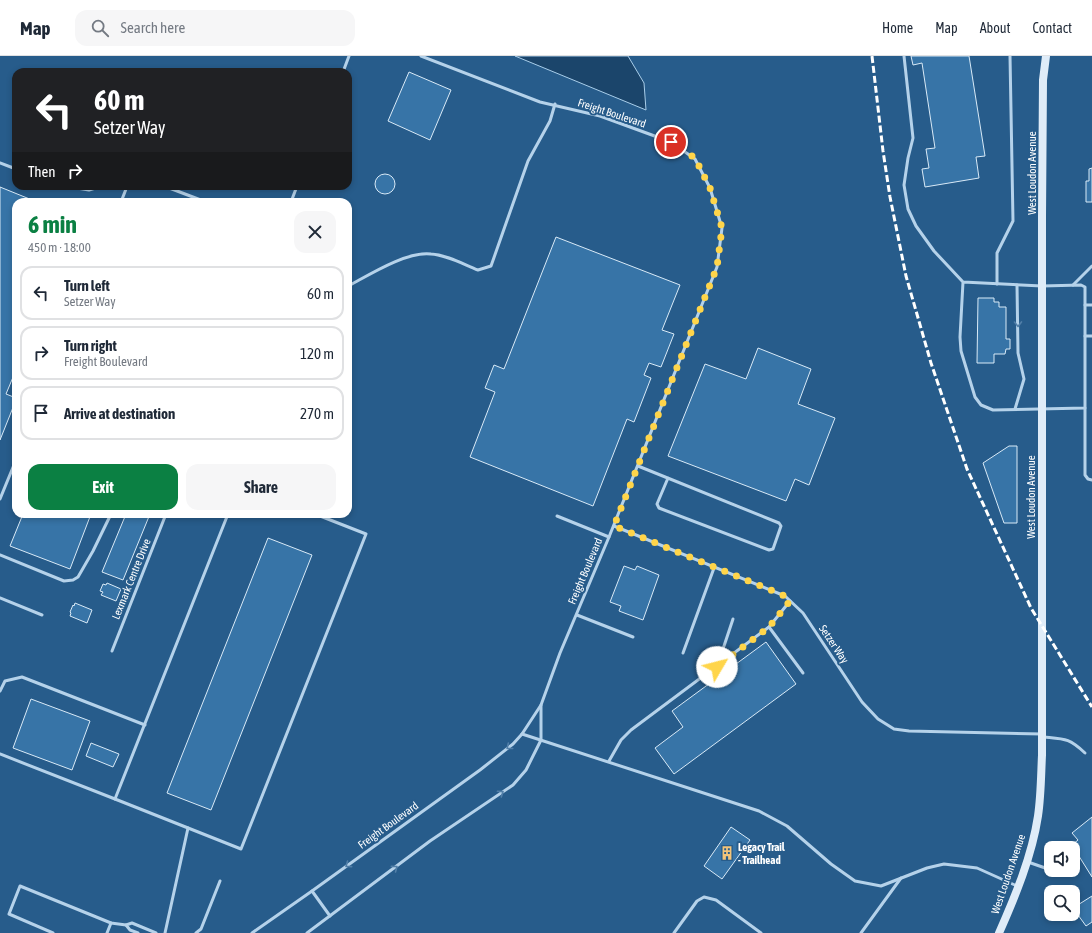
<!DOCTYPE html>
<html lang="en">
<head>
<meta charset="utf-8">
<style>
  :root { --surface:#fff; --page:#f6f6f7; --text:#1f2937; --muted:#747a83; --line:#e0e1e3; --accent:#0b8043 }
  body { margin:0; font-family:"Asap Condensed",sans-serif; background:var(--page); color:var(--text); height:100vh; display:flex; flex-direction:column; font-size:15px; white-space:nowrap }
  * { box-sizing:border-box; margin:0 }
  p { font-size:13px; color:var(--muted) }
  .icon { flex:none; width:22px; height:22px; fill:none; stroke:currentColor; stroke-width:2; stroke-linecap:round; stroke-linejoin:round }
  .map { position:relative; flex:1; overflow:hidden }
  .details { position:absolute; left:12px; top:142px; width:340px; height:320px; display:flex; flex-direction:column; background:var(--surface); border-radius:12px; box-shadow:0 2px 6px #0003 }
  .details>* { flex:none }
  .banner { position:absolute; left:12px; top:12px; width:340px; height:122px; border-radius:12px; box-shadow:0 2px 6px #0003; background:#202124; color:#fff; overflow:hidden }
  .fabs { position:absolute; left:1044px; top:785px; display:grid; gap:8px }
  .fabs a { display:grid; place-items:center; width:36px; height:36px; border-radius:8px; background:var(--surface); box-shadow:0 2px 6px #0003; font-size:20px }
  .pin { position:absolute; display:grid; place-items:center; width:34px; height:34px; color:#fff; margin:-17px; border:2px solid #fff; border-radius:50%; box-shadow:0 1px 4px #0007 }
  .me { position:absolute; width:44px; margin:-22px; rotate:53deg; stroke-linejoin:round; filter:drop-shadow(0 0 3px #0008) }
  .turn { display:flex; align-items:center; gap:14px; height:84px; padding:0 16px; font-size:18px }
  .turn .icon { width:52px; height:52px; stroke-width:2.5 }
  .turn b { display:block; font-size:28px; line-height:34px }
  .then { display:flex; align-items:center; height:38px; padding:0 16px; background:#0003; gap:8px; font-size:15px }
  .round { display:grid; place-items:center; flex:none; width:42px; height:42px; border-radius:12px; background:var(--page) }
  .headline { display:flex; align-items:center; justify-content:space-between; height:68px; padding:0 16px }
  h1 { font-size:24px; font-weight:700; line-height:30px; color:var(--accent) }
  .cta { display:flex; gap:8px; margin-top:auto; padding:8px 16px }
  .cta a { flex:1; height:46px; border-radius:12px; background:var(--accent); color:#fff; font-size:16px; font-weight:700; line-height:46px; text-align:center }
  .cta a+a { background:var(--page); color:var(--text) }
  ul { padding:0; list-style:none }
  li { display:flex; align-items:center; gap:12px; height:54px; margin:0 8px 6px; padding:0 8px; border:2px solid var(--line); border-radius:12px }
  li div { flex:1 }
  li b { display:block; font-size:15px }
  li em { font-style:normal }
  header { display:flex; align-items:center; gap:24px; box-sizing:border-box; height:56px; padding:0 20px; background:var(--surface); border-bottom:1px solid var(--line) }
  header strong { font-size:19px }
  nav { display:flex; gap:22px; margin-inline-start:auto; font-size:14px }
  .search { width:280px; height:36px; background:var(--page); display:flex; align-items:center; gap:10px; box-sizing:border-box; padding:0 14px; border-radius:12px; color:var(--muted); font-size:15px }
  .map>svg:first-child { display:block }
  .water { fill:#1b456b; stroke:#a9ceea }
  .building { fill:#3774a7; stroke:#d9eaf7 }
  .lines { fill:none; stroke-linecap:round; stroke-linejoin:round }
  .service { stroke:#b5d2ea; stroke-width:3 }
  .secondary { stroke:#dfecf8; stroke-width:8 }
  .rail { stroke:#fff; stroke-width:3; stroke-dasharray:7 3; stroke-linecap:butt }
  .oneway { stroke:#527fa8 }
  .route { stroke:#ffd54a; stroke-width:7; stroke-dasharray:0 12.6 }
  .labels { text-anchor:middle; dominant-baseline:central; stroke-width:4; stroke-linejoin:round; paint-order:stroke }
  .street-label { font-size:11px; fill:#fff; stroke:#275c8b }
  .poi-label { font-size:11px; font-weight:bold; fill:#fff; stroke:#275c8b; text-anchor:start }
</style>
</head>
<body>
<header>
<strong>Map</strong>
<div class="search"><svg class="icon" aria-label="search" viewBox="0 0 24 24"><circle cx="10" cy="10" r="6"/><path d="M15 15l6 6"/></svg>Search here</div>
<nav><a>Home</a><a>Map</a><a>About</a><a>Contact</a></nav>
</header>
<div class="map">
<svg width="1092" height="877" viewBox="0 0 1092 877">
  <rect width="100%" height="100%" fill="#275c8b"/>
  <path class="water" d="M 515,0 L 628,0 L 644,27 L 646,54 Z"/>
  <g class="building">
    <path d="M 911,0 L 969,0 L 985,100 L 976,101 L 979,122 L 925,131 L 922,113 L 929,112 L 926,93 L 935,92 L 922,7 L 913,9 Z"/>
    <path d="M 409,16 L 451,34 L 430,84 L 388,65 Z"/>
    <path d="M 1092,112 L 1092,146 L 1086,146 L 1086,125 L 1089,125 L 1089,113 Z"/>
    <circle cx="385" cy="128" r="10"/>
    <path d="M 0,131 L 37,146 L 16,146 L 16,314 L 6,338 L 16,342 L 16,344 L 0,384 Z"/>
    <path d="M 556,181 L 680,229 L 662,274 L 674,278 L 661,311 L 649,307 L 644,319 L 651,322 L 634,366 L 627,363 L 593,450 L 470,401 L 495,336 L 485,332 L 494,309 L 504,313 Z"/>
    <path d="M 978,242 L 994,242 L 994,246 L 999,246 L 999,251 L 1006,251 L 1006,283 L 1010,283 L 1010,293 L 1006,293 L 1005,298 L 994,298 L 994,307 L 977,307 Z"/>
    <path d="M 758,292 L 811,313 L 798,348 L 835,362 L 809,429 L 795,423 L 786,445 L 668,400 L 705,308 L 746,323 Z"/>
    <path d="M 1009,390 L 1017,390 L 1017,467 L 1004,467 L 983,407 Z"/>
    <path d="M 23,458 L 91,458 L 70,513 L 10,490 Z"/>
    <path d="M 126,458 L 150,458 L 123,524 L 102,516 Z"/>
    <path d="M 268,482 L 312,499 L 211,754 L 167,737 Z"/>
    <path d="M 624,510 L 635,514 L 637,510 L 659,519 L 643,564 L 619,555 L 621,550 L 610,546 Z"/>
    <path d="M 107,527 L 121,533 L 116,545 L 101,539 L 103,536 L 100,535 L 103,528 L 106,529 Z"/>
    <path d="M 75,547 L 92,554 L 87,567 L 70,560 L 71,557 L 70,556 L 73,549 L 74,550 Z"/>
    <path d="M 766,586 L 796,628 L 674,718 L 655,692 L 683,671 L 672,655 Z"/>
    <path d="M 31,643 L 90,665 L 72,714 L 13,692 Z"/>
    <path d="M 91,687 L 119,698 L 113,711 L 86,700 Z"/>
    <path d="M 1092,761 L 1092,821 L 1072,789 L 1078,784 L 1072,777 Z"/>
    <path d="M 731,771 L 750,784 L 722,823 L 704,810 Z"/>
    <path d="M 1092,840 L 1092,866 L 1086,870 L 1073,852 Z"/>
  </g>
  <g class="lines">
    <g class="service">
      <path d="M 904,0 L 913,82 L 908,102 L 904,129 L 908,153 L 916,170 L 934,195 L 963,226 L 1042,230 L 1081,229 L 1085,231 L 1085,352 L 993,354 L 981,349 L 975,341 L 961,295 L 960,281 L 963,226"/>
      <path d="M 343,16 L 349,0"/>
      <path d="M 0,107 L 16,113"/>
      <path d="M 65,130 L 89,134 L 102,130"/>
      <path d="M 164,130 L 206,146"/>
      <path d="M 121,146 L 126,133 L 130,130"/>
      <path d="M 291,146 L 297,130"/>
      <path d="M 348,225 L 352,228 C 372,217 408,195 431,198 C 447,199 463,208 478,214 L 491,210 L 528,105 L 550,65 L 555,48"/>
      <path d="M 997,228 L 997,197 L 1013,165 L 1010,0"/>
      <path d="M 1073,229 L 1092,210"/>
      <path d="M 1085,249 L 1092,249"/>
      <path d="M 1085,280 L 1092,280"/>
      <path d="M 1085,352 L 1085,419 L 1088,423 L 1092,424"/>
      <path d="M 1015,353 L 1024,323 L 1018,297 L 1017,229"/>
      <path d="M 638,410 L 779,467 L 781,470 L 773,493 L 769,494 L 659,452 L 657,448 L 668,422"/>
      <path d="M 0,443 L 16,404"/>
      <path d="M 228,458 L 115,743 L 241,793 L 366,478 L 315,458"/>
      <path d="M 557,460 L 609,481"/>
      <path d="M 614,470 L 785,540 L 803,557 L 862,646 L 878,663 L 894,673 L 909,675 L 1042,678"/>
      <path d="M 0,499 L 64,525 L 73,524 L 78,521 L 93,495 L 111,458"/>
      <path d="M 0,542 L 42,559"/>
      <path d="M 577,559 L 633,581"/>
      <path d="M 769,571 L 803,617"/>
      <path d="M 112,595 L 166,458"/>
      <path d="M 683,597 L 714,512"/>
      <path d="M 717,611 L 733,563"/>
      <path d="M 0,635 L 5,625 L 22,621 L 145,669"/>
      <path d="M 522,678 L 759,755 L 787,770 L 831,808 L 855,825 L 881,830 L 927,812 L 944,808 L 977,812 L 1017,830"/>
      <path d="M 1044,681 C 1065,683 1069,682 1085,697"/>
      <path d="M 0,698 L 115,743"/>
      <path d="M 609,705 L 621,684 L 631,674 L 769,571 L 790,545"/>
      <path d="M 1028,806 L 1051,814"/>
      <path d="M 1052,814 L 1067,816"/>
      <path d="M 312,835 L 330,860"/>
      <path d="M 53,877 L 9,858 L 20,830 L 111,867 L 126,869"/>
      <path d="M 107,877 L 111,867"/>
      <path d="M 138,877 L 130,874 L 126,869 L 132,867 L 156,877"/>
      <path d="M 165,877 L 188,772"/>
      <path d="M 196,877 L 201,873 L 220,825"/>
      <path d="M 252,877 L 312,835 L 480,714 L 513,688 L 522,678 L 541,649 L 560,597 L 609,481 L 717,211 L 722,172 L 710,132 L 695,103 L 671,86 L 600,60 L 540,46 L 421,0"/>
      <path d="M 307,877 L 430,785 L 513,729 L 526,714 L 541,684 L 541,649"/>
      <path d="M 674,877 L 697,845 L 704,841 L 716,844 L 761,877"/>
      <path d="M 861,877 L 901,822"/>
    </g>
    <path class="secondary" d="M 999,877 C 1015,841 1032,800 1038,760 C 1041,740 1041,719 1042,699 L 1042,160 L 1043,24 L 1046,0"/>
    <path class="rail" d="M 872,0 L 883,95 L 890,141 L 906,220 L 931,307 L 967,413 L 1031,552 L 1092,651"/>
  </g>
  <defs><path id="oneway-chevron" d="M-2-3.5L2.5 0L-2 3.5" fill="none" stroke-width="1.6" stroke-linecap="round" stroke-linejoin="round"/></defs>
  <g class="oneway">
    <use href="#oneway-chevron" transform="translate(1018 268) rotate(89)"/>
    <use href="#oneway-chevron" transform="translate(509 691) rotate(141)"/>
    <use href="#oneway-chevron" transform="translate(501 737) rotate(-34)"/>
    <use href="#oneway-chevron" transform="translate(348 809) rotate(144)"/>
    <use href="#oneway-chevron" transform="translate(395 812) rotate(-37)"/>
  </g>
  <g class="lines">
    <path class="route" d="M 671,86 L 695,102 L 710,132 L 722,172 L 717,211 L 614,470 L 766,532 L 785,540 L 790,545 L 769,571 L 717,611"/>
  </g>
  <defs>
    <symbol id="building-bare" viewBox="-9 -9 18 18"><path d="M-4-6H4V6H1V3H-1V6H-4ZM-2.5-4.3h1.7v1.8h-1.7ZM.8-4.3h1.7v1.8H.8ZM-2.5-1h1.7V.8h-1.7ZM.8-1h1.7V.8H.8Z" fill="#f2c47a" stroke="#275c8b" stroke-width="2.5" paint-order="stroke"/></symbol>
  </defs>
  <g fill-rule="evenodd">
    <use href="#building-bare" x="717" y="787" width="20" height="20"/>
  </g>
  <g class="labels">
    <g class="street-label">
      <text transform="translate(612 57) rotate(18)">Freight Boulevard</text>
      <text transform="translate(1032 117) rotate(-90)">West Loudon Avenue</text>
      <text transform="translate(1031 441) rotate(-90)">West Loudon Avenue</text>
      <text transform="translate(585 515) rotate(-67)">Freight Boulevard</text>
      <text transform="translate(131 523) rotate(-68)">Lexmark Centre Drive</text>
      <text transform="translate(834 588) rotate(56)">Setzer Way</text>
      <text transform="translate(388 769) rotate(-36)">Freight Boulevard</text>
      <text transform="translate(1008 818) rotate(-71)">West Loudon Avenue</text>
    </g>
    <g class="poi-label">
      <text x="738" y="791">Legacy Trail<tspan x="738" dy="13">- Trailhead</tspan></text>
    </g>
  </g>
</svg>
<div class="fabs">
<a><svg class="icon" aria-label="sound" viewBox="0 0 24 24"><path d="M4 9h4l5-4v14l-5-4H4zM17 9q2 3 0 6"/></svg></a>
<a><svg class="icon" aria-label="search" viewBox="0 0 24 24"><circle cx="10" cy="10" r="6"/><path d="M15 15l6 6"/></svg></a>
</div>
<div class="pin" style="left:671px;top:86px;background:#d93025"><svg class="icon" aria-label="arrive" viewBox="0 0 24 24"><path d="M6 21V4h12l-3 4 3 4H6"/></svg></div>
<svg class="me" style="left:717px;top:611px" viewBox="-20 -20 40 40"><circle r="19" fill="#fff"/><path d="M0-13L10 11 0 6-10 11z" fill="#ffd54a"/></svg>
<div class="banner">
<div class="turn"><svg class="icon" aria-label="left" viewBox="0 0 24 24"><path d="M17 20v-9H6M10 6l-5 5 5 5"/></svg><div><b>60 m</b>Setzer Way</div></div>
<div class="then">Then<svg class="icon" aria-label="right" viewBox="0 0 24 24"><path d="M7 20v-9h11M14 6l5 5-5 5"/></svg></div>
</div>
<section class="details">
<div class="headline"><div><h1>6 min</h1><p>450 m · 18:00</p></div><a class="round"><svg class="icon" aria-label="close" viewBox="0 0 24 24"><path d="M6 6l12 12M18 6L6 18"/></svg></a></div>
<ul>
<li><svg class="icon" aria-label="left" viewBox="0 0 24 24"><path d="M17 20v-9H6M10 6l-5 5 5 5"/></svg><div><b>Turn left</b><p>Setzer Way</p></div><em>60 m</em></li>
<li><svg class="icon" aria-label="right" viewBox="0 0 24 24"><path d="M7 20v-9h11M14 6l5 5-5 5"/></svg><div><b>Turn right</b><p>Freight Boulevard</p></div><em>120 m</em></li>
<li><svg class="icon" aria-label="arrive" viewBox="0 0 24 24"><path d="M6 21V4h12l-3 4 3 4H6"/></svg><div><b>Arrive at destination</b></div><em>270 m</em></li>
</ul>
<div class="cta"><a>Exit</a><a>Share</a></div>
</section>
</div>
</body>
</html>
